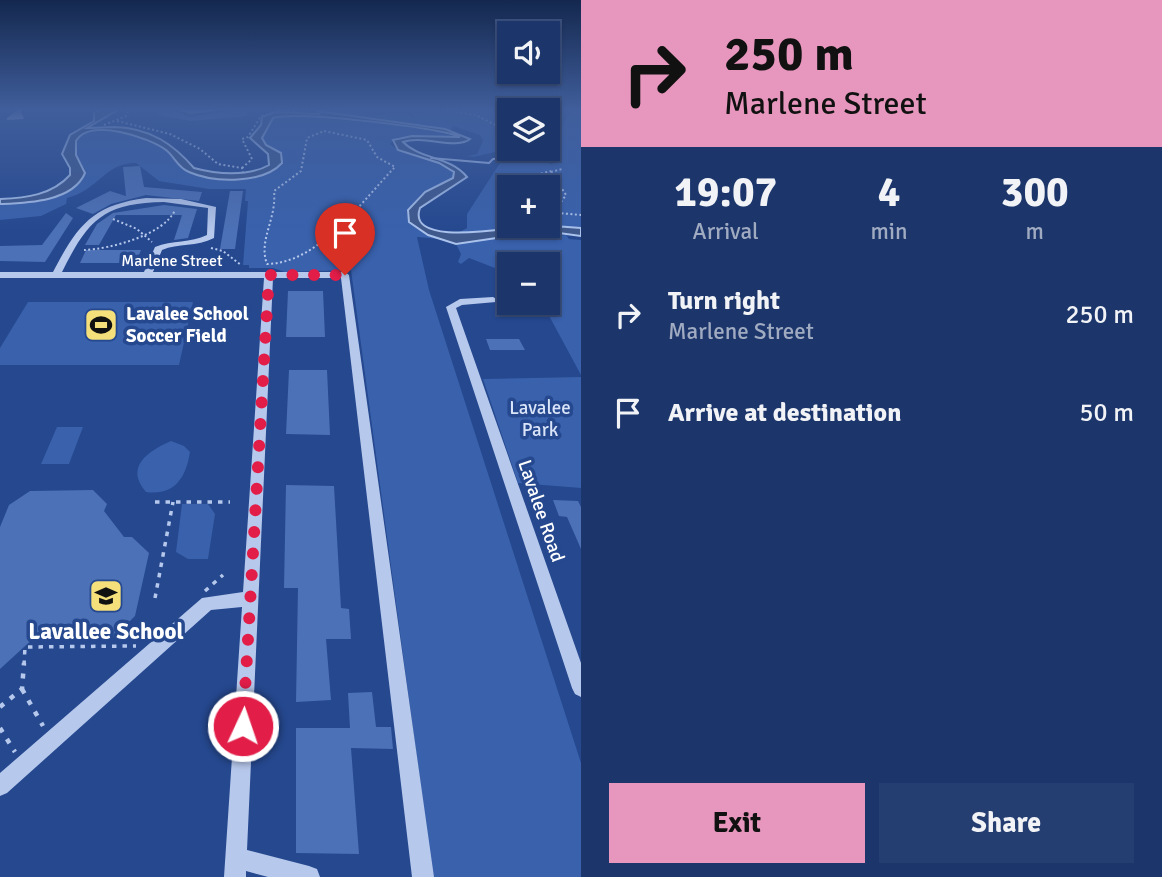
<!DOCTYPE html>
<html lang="en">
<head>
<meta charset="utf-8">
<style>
  :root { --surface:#1c366b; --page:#253e71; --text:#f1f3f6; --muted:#a0abc1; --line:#3a507e; --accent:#e797bd }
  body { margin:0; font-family:Signika,sans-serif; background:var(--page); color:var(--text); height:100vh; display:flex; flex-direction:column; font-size:26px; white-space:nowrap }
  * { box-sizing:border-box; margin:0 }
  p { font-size:23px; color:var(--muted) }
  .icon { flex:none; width:38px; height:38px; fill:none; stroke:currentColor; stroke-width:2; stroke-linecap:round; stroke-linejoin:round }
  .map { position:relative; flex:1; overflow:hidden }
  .side { display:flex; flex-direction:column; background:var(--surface); width:581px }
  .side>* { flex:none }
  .guide { background:#e797bd; color:#111; overflow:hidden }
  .fabs { position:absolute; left:497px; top:21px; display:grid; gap:14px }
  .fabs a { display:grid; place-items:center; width:63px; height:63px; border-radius:0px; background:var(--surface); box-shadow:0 2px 5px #0004,0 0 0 2px var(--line); font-size:35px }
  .pin { position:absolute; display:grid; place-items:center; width:60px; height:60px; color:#fff; margin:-72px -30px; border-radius:50% 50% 50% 0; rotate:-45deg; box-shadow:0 0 7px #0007 }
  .pin .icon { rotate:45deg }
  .me { position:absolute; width:77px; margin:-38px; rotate:3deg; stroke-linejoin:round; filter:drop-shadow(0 0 5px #0008) }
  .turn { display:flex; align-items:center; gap:24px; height:147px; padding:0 28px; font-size:32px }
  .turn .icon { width:91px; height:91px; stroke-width:2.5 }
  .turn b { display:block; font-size:49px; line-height:60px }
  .eta { display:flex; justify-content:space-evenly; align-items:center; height:119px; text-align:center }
  .eta b { font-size:42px; font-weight:800; line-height:49px }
  .cta { display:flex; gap:14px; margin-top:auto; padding:14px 28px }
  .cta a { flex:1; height:80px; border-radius:0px; background:var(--accent); color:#111; font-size:28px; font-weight:800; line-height:80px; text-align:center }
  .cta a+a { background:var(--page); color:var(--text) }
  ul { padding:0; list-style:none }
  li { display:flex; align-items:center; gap:21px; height:98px; padding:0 28px }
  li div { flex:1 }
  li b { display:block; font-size:26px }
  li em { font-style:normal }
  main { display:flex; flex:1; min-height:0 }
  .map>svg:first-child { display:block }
  .green { fill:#3961ac; fill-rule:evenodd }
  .water { fill:#3f598c; stroke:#aac2ec; stroke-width:2 }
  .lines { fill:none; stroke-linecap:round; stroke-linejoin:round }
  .stream { stroke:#aac2ec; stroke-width:2 }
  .building { fill:#4d71b6 }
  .path-far2 { stroke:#b6c8ec; stroke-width:2; stroke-dasharray:2 2.5; stroke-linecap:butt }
  .path-far1 { stroke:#b6c8ec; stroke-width:3.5; stroke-dasharray:4.5 6; stroke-linecap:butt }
  .path { stroke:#b6c8ec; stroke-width:4.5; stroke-dasharray:5 8; stroke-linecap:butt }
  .minor { fill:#b6c8ec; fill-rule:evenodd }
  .route { stroke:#e11d48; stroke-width:12; stroke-dasharray:0 21.6 }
  .labels { text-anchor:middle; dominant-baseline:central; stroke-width:7; stroke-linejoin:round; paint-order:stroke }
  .far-street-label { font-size:16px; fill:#fff; stroke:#25488f }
  .poi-label { font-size:19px; font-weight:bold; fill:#fff; stroke:#25488f; text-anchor:start }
  .park-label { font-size:19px; fill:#dae5f9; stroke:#25488f }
  .street-label { font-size:19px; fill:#fff; stroke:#25488f }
  .near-poi-label { font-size:23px; font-weight:bold; fill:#fff; stroke:#25488f }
</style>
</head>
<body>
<main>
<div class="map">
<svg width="581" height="877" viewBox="0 0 581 877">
  <rect width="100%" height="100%" fill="#25488f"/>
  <g class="green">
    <path d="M 339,109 L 369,115 L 405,113 L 416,119 L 413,114 L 531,109 L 509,110 C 509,128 512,150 491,153 C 482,154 478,158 468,156 L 477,154 L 483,141 L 480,135 L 453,126 L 451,131 L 331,115 Z"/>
    <path d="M 573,109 L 581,109 L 581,228 L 547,227 L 456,234 L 467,228 L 467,214 L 500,163 L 531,160 L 553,164 L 545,149 ZM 509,187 L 548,187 L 548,226 L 509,226 Z"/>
    <path d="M 273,115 L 395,124 L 459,137 L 398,137 L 390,144 C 408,160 442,156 454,173 L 453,178 L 421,194 L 407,212 L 409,222 L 424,233 L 440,239 L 417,237 L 429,290 L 581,763 L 581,877 L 433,877 L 351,270 L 285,272 L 273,268 L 249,268 L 249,265 L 243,265 L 248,201 L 245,201 L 246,189 L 209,189 L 159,181 L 136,163 C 104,163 99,190 67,198 L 66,204 L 41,216 L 0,220 L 0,204 C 31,202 59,201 83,179 L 85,170 L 76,155 L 76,141 C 90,117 142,138 161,147 C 171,151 175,163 183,169 C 198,180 246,182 262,174 C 269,171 274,165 279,161 L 259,141 Z"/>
    <path d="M 527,233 L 539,237 L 566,235 L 569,239 L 581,240 L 581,375 L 547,312 L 551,311 L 547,303 L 548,264 L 526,264 L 519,253 L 518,264 L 509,264 L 509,278 L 500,270 L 469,258 L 461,264 L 458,262 L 461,254 L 456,244 Z"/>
    <path d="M 28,302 L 193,302 L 179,365 L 0,365 L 0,348 Z"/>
    <path d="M 581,377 L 581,488 L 518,483 L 483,379 Z"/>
    <path d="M 57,427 L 83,427 L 69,464 L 41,464 Z"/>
    <path d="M 171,441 L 184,446 L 190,452 C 186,478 174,496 146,492 C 124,467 148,451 171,441 Z"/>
    <path d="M 182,504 L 208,504 L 215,514 L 208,559 L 188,559 L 176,552 Z"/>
  </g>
  <path class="water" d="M 101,109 L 115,109 L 116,111 L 87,128 C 96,128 105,127 115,127 C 151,128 174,145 194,168 C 216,174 248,177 269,165 L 268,154 L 250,138 L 261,125 L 262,117 L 275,112 L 319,114 L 317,111 L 445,129 L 470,139 C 457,150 423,135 403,142 C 421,160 450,156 467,177 L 420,208 C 406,247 505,228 522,227 C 541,226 562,226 581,228 L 581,236 L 544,231 L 456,244 L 428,235 L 409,222 L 408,210 L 425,192 L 453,178 L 454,172 L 439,163 L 398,150 L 393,140 L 412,136 L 460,137 C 438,127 296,111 273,118 L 262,138 L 266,145 L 281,153 L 282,163 C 263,184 214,183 189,172 C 178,168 174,156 166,150 C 150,138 90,117 76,141 L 76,155 L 85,173 C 73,202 26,203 0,204 L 0,199 C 26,198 52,195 70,175 L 70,168 L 62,154 L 70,135 L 94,121 L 94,113 Z"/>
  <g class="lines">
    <g class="stream">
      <path d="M 548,126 L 558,116 L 559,109"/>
      <path d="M 431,158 L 489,163 L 493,159 L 531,156 L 536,153 L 532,149"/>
    </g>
  </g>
  <g class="building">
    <path d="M 159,109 L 172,109 L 190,117 L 246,109 L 247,116 L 191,121 L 159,115 Z"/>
    <path d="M 140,166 L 144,187 L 202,192 L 199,201 L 146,195 L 111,204 L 93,214 L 76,208 L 110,191 L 126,196 L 123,167 Z"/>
    <path d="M 230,191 L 243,191 L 235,249 L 220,249 Z"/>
    <path d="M 164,205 L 197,209 L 188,238 L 174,240 L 182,215 L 116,215 L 99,245 L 85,245 L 97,224 L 113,213 Z"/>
    <path d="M 66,213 L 73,218 L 45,262 L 0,261 L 0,246 L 42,245 Z"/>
    <path d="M 86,250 L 141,250 L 136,263 L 80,263 Z"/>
    <path d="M 288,291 L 323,291 L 325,337 L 286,337 Z"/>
    <path d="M 486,339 L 519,339 L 525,350 L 490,350 Z"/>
    <path d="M 289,370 L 327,370 L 330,435 L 286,434 Z"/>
    <path d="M 286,485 L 334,486 L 341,608 L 349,609 L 351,639 L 326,639 L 331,700 L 296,702 L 298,588 L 284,588 Z"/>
    <path d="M 93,490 L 107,504 L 104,511 L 124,537 L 132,537 L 149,553 L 135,616 L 113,638 L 36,636 L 0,669 L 0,527 L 9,505 L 30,491 Z"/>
    <path d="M 553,500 L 578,501 L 581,507 L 581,549 L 567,517 L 559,516 Z"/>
    <path d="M 372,692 L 376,727 L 391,727 L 393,749 L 351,748 L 359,854 L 296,853 L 296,728 L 350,728 L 348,693 Z"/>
  </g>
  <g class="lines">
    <g class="path-far2">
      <path d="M 438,109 L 476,115 L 509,132"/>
      <path d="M 117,121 L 170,134 L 200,149 L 218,164 L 242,168 L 243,173"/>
      <path d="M 104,125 L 126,116 L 129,109"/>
      <path d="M 324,131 L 367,140 L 377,157 L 395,167 C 361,202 319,263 267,264 C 258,240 277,219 274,191 L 301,171 L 307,138 Z"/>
      <path d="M 242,168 L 252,159 L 242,139 L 248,137 L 261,116 L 279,111 L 341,109"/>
      <path d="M 509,189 L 524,178 L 551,171"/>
      <path d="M 548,206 L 561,202 L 566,195 L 551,172 L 562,169"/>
      <path d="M 548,212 L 581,215"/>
      <path d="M 113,219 L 137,229 L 152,242"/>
      <path d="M 211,248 L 223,251 L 241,265"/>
      <path d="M 84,250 C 110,249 164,235 175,210"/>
    </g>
    <g class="path-far1">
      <path d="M 155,502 L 230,502"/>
      <path d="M 205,591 L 223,575"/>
      <path d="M 155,598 L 173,502"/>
      <path d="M 24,665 L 25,647 L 136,646"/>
    </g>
    <g class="path">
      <path d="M 22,689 L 43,726"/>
      <path d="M 0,707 L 22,689 L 24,663"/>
      <path d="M 0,728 L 15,752"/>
    </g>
    <g class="minor">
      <path d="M 18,109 L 24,109 L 21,112 L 24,119 L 7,120 L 7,118 Z"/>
      <path d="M 175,109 L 230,109 L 190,114 Z"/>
      <path d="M 146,198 L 181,199 L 216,207 L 214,238 C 197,247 178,243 162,250 L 153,272 L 345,272 L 349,275 L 434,877 L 412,877 L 341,278 L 273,278 L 247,850 L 309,866 L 317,869 L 320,877 L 268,877 L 246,871 L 246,877 L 224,877 L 242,607 L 211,610 L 7,793 L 0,796 L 0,773 L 202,598 L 243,592 L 264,278 L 0,278 L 0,272 L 53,272 C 77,226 92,205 146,198 ZM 164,202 L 208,208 L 207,235 C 191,243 172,240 155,247 L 144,272 L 62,272 C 88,220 103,203 164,202 Z"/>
      <path d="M 493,297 L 498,300 L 496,302 L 462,305 L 456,308 L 581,663 L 581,697 L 575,694 L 572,688 L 446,307 L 460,299 Z"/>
    </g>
  </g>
  <linearGradient id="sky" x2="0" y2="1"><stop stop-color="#14284f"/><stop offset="0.47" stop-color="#405e9b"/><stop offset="1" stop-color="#405e9b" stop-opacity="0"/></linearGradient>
  <rect width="581" height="232" fill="url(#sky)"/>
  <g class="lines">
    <path class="route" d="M 243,726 L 269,275 L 345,275"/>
  </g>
  <defs>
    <symbol id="stadium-square" viewBox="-11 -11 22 22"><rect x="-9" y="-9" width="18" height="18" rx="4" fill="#f5df7a" stroke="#25488f"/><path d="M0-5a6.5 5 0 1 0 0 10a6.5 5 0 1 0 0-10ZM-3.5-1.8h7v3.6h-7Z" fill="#111"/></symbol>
    <symbol id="school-square" viewBox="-11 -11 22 22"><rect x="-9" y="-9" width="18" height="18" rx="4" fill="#f5df7a" stroke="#25488f"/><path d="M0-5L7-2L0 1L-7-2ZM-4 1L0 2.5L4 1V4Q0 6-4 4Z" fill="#111"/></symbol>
  </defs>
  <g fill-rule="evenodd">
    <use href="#stadium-square" x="82" y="306" width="38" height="38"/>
    <use href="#school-square" x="87" y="577" width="38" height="38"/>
  </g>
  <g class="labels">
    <g class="far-street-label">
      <text x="172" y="261">Marlene Street</text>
    </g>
    <g class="poi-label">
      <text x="126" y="314">Lavalee School<tspan x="126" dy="22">Soccer Field</tspan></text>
    </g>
    <g class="park-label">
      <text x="540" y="408">Lavalee<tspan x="540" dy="22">Park</tspan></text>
    </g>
    <g class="street-label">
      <text transform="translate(541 511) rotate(71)">Lavalee Road</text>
    </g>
    <g class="near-poi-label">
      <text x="106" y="631">Lavallee School</text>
    </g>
  </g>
</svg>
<div class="fabs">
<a><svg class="icon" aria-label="sound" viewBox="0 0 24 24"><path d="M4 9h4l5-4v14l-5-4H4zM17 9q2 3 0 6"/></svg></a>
<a><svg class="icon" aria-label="layers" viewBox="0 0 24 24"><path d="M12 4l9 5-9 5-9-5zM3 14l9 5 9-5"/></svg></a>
<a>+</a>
<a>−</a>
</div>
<div class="pin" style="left:345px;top:275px;background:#d93025"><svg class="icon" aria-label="arrive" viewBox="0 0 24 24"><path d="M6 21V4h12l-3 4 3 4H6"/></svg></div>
<svg class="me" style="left:243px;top:726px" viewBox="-20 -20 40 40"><circle r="17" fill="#e11d48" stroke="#fff" stroke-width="3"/><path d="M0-11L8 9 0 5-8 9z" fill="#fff"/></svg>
</div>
<section class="side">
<div class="guide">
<div class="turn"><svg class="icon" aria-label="right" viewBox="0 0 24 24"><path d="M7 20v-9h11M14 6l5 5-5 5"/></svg><div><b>250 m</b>Marlene Street</div></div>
</div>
<div class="eta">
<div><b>19:07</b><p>Arrival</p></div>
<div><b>4</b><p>min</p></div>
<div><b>300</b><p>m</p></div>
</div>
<ul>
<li><svg class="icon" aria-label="right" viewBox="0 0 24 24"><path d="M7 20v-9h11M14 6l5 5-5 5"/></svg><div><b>Turn right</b><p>Marlene Street</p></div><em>250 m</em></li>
<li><svg class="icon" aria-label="arrive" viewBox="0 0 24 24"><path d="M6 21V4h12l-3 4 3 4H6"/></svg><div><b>Arrive at destination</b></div><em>50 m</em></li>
</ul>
<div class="cta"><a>Exit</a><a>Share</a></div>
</section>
</main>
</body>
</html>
